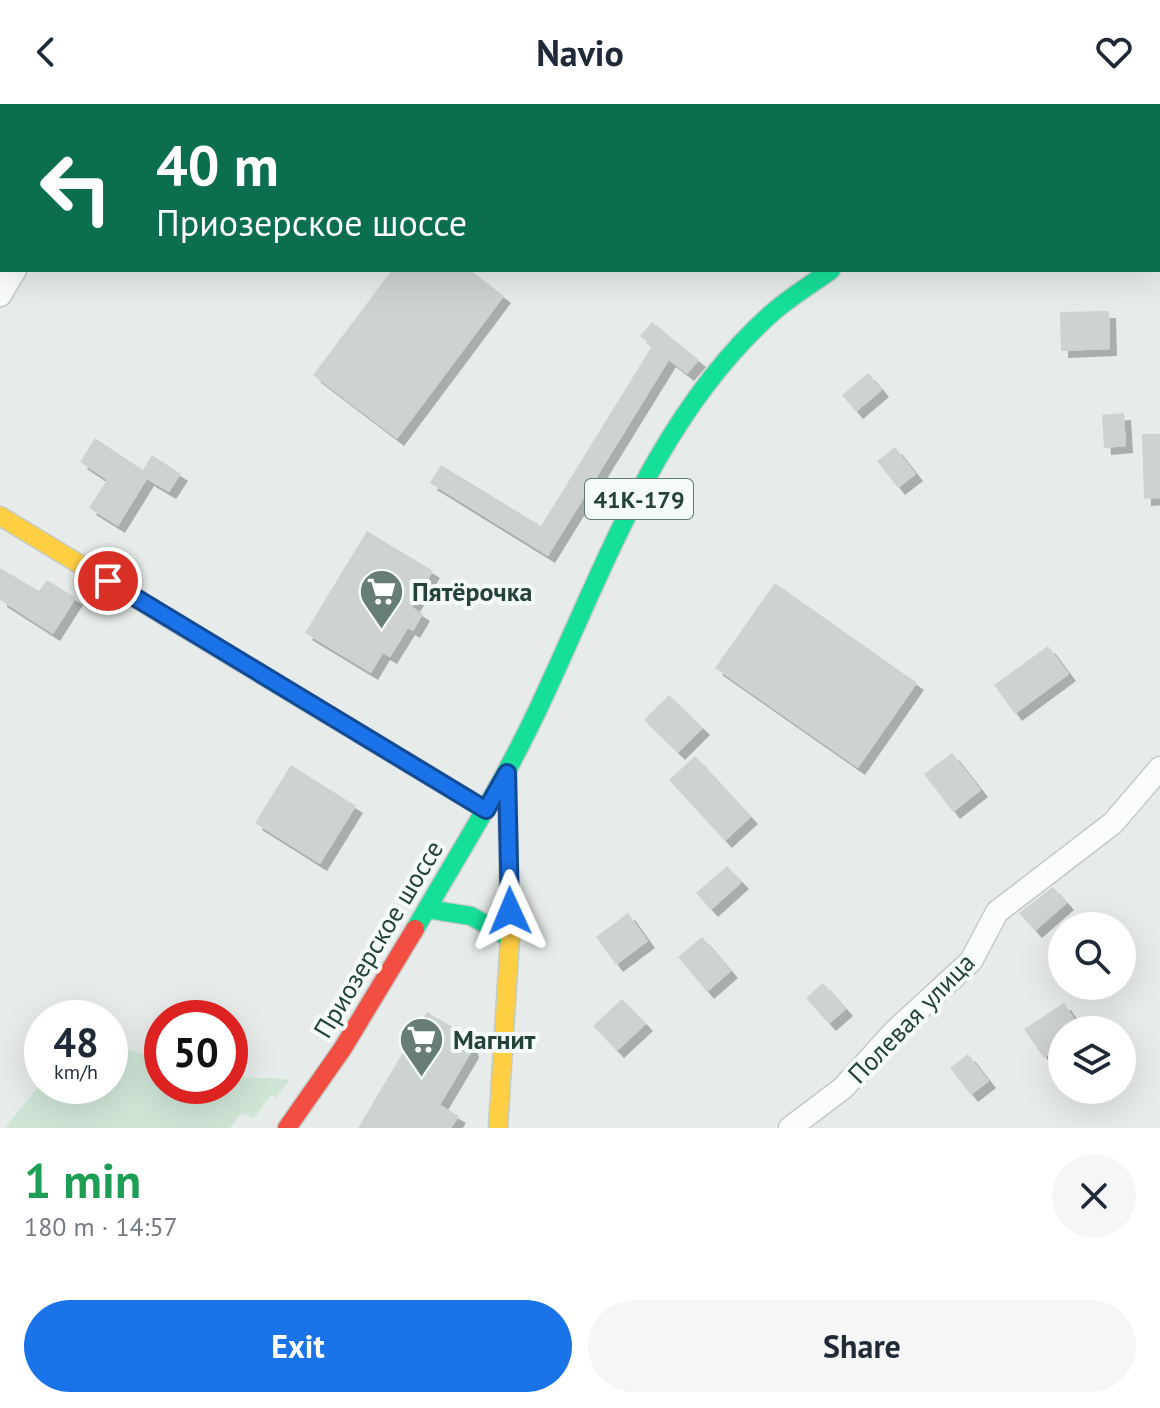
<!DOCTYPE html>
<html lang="en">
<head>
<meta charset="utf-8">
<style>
  :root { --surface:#fff; --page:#f6f6f7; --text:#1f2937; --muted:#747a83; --accent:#1a73e8 }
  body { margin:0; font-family:"PT Sans",sans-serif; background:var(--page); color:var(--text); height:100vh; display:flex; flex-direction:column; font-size:30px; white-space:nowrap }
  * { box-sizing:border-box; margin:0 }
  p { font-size:26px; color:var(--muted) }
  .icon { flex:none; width:44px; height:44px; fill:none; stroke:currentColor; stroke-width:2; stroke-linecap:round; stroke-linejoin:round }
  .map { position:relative; height:1024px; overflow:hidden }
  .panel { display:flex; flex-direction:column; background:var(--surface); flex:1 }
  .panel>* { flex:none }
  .top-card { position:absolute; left:0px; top:0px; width:1160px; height:168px; box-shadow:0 8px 32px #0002; background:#0b6e4f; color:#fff; overflow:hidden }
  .buttons { position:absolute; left:1048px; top:808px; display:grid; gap:16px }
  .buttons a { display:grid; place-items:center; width:88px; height:88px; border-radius:50%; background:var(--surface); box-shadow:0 8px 32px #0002; font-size:40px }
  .speed { position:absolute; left:24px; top:896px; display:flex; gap:16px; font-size:40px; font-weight:700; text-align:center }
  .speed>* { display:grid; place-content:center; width:104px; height:104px; border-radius:50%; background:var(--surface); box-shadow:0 8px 32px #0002; line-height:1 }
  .speed small { font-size:20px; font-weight:400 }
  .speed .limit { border:12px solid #d22; background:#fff; color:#111 }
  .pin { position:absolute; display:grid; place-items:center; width:68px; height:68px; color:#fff; margin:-34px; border:4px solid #fff; border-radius:50%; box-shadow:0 2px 8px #0007 }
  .me { position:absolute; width:88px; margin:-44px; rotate:359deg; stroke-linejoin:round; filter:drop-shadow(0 0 6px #0008) }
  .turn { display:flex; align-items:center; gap:28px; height:168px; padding:0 24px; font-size:36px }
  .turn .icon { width:104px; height:104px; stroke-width:2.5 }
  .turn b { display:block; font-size:56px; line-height:68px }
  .round { display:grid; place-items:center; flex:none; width:84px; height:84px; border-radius:42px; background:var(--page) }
  .overview { display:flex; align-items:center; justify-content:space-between; height:136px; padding:0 24px }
  h1 { font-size:48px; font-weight:800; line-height:60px; color:#1e9e55 }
  .primary-button { display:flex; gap:16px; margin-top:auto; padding:16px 24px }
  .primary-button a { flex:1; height:92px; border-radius:48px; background:var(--accent); color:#fff; font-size:32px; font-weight:800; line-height:92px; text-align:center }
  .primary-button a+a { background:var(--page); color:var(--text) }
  header { display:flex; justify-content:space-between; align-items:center; height:104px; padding:0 24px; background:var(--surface); font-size:36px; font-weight:800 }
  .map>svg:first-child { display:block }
  .green { fill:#cfe6d7 }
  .building { fill:#ced3d1; filter:url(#shadow) }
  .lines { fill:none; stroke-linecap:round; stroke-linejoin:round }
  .street-casing { stroke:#c4c9c7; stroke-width:25 }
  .fast-casing { stroke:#c2cac7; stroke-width:21 }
  .slow-casing { stroke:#c2cac7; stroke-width:21 }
  .jam-casing { stroke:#c2cac7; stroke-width:21 }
  .street { stroke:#fbfcfc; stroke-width:22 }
  .fast { stroke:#16e098; stroke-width:18 }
  .slow { stroke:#ffcf43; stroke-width:18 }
  .jam { stroke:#f24e42; stroke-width:18 }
  .route-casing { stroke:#114b97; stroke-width:20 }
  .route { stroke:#1a73e8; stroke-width:14 }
  .labels { text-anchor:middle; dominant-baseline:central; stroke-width:8; stroke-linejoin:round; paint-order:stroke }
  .shield { fill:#f5fbf8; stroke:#617a73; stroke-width:2 }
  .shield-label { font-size:24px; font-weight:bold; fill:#22423a }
  .poi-label { font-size:26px; font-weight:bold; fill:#22423a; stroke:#f5fbf8; text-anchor:start }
  .street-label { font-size:26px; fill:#22423a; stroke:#f5fbf8 }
</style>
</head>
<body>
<header><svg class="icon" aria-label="back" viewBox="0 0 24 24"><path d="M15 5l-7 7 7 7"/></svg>Navio<svg class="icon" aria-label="heart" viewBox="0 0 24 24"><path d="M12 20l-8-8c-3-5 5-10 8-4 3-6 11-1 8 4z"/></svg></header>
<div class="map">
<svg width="1160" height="1024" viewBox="0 0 1160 1024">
  <defs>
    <filter id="shadow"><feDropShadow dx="7" dy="7" stdDeviation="0" flood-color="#0004"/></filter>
  </defs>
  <rect width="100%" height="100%" fill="#e7ecea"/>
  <path class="green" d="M 110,941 L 162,955 L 162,982 L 230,982 L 230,971 C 251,976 268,972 290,976 L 276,994 L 271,991 L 254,1014 L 241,1009 L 230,1024 L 5,1024 L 42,978 L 42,982 L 110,982 Z"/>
  <g class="building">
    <path d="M 392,166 L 470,166 L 504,192 L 397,335 L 313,271 Z"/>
    <path d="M 1109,207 L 1110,245 L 1061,247 L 1060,208 Z"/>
    <path d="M 652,218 L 699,256 L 687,270 L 669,256 L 548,452 L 430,379 L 441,361 L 541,422 L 652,242 L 640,232 Z"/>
    <path d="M 868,269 L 882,286 L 856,308 L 842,291 Z"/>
    <path d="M 1124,309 L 1126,342 L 1104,344 L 1102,311 Z"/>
    <path d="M 1142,330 L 1160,330 L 1160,394 L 1144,395 Z"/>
    <path d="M 95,334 L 143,366 L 152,351 L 181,370 L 169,388 L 147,375 L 118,422 L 89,404 L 107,376 L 80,358 Z"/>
    <path d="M 895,343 L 916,370 L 898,384 L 877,357 Z"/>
    <path d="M 367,427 L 433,467 L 412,503 L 423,510 L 413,527 L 408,524 L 390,553 L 383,549 L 371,569 L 305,529 Z"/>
    <path d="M 0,464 L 39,487 L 47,476 L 76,494 L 53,530 L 0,496 Z"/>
    <path d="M 775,479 L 917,579 L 858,664 L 715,564 Z"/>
    <path d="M 1048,542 L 1069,570 L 1015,610 L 994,581 Z"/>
    <path d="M 669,591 L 703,624 L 678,649 L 644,616 Z"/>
    <path d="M 952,649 L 981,686 L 953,708 L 924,670 Z"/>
    <path d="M 695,652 L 751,713 L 725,737 L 669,676 Z"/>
    <path d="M 291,661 L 356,702 L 320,760 L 255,719 Z"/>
    <path d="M 727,762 L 742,778 L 711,806 L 696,789 Z"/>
    <path d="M 1053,783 L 1067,799 L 1035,827 L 1019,809 Z"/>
    <path d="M 628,809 L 648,837 L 616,861 L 596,833 Z"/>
    <path d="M 702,833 L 731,867 L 707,888 L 678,853 Z"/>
    <path d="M 823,879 L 846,905 L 829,920 L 806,894 Z"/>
    <path d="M 622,895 L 646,920 L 617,947 L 593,922 Z"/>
    <path d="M 1064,899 L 1082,926 L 1062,926 L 1062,942 L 1044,954 L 1024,925 Z"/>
    <path d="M 427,908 L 469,933 L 472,947 L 440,1001 L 459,1012 L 451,1024 L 358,1024 Z"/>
    <path d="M 968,950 L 989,977 L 971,991 L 950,964 Z"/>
  </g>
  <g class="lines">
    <defs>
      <g id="street">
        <path d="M 0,191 L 15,166"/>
        <path d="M 790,1024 L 843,984 L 896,926 L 971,857 L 997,808 L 1113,719 L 1160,664"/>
      </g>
      <g id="fast">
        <path d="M 908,2 L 909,0"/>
        <path d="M 211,540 L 486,706"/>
        <path d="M 427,805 L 471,812 L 510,834"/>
        <path d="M 415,825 C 458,751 503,680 539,603 C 603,467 657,311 772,209 C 790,193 812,180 831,166"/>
      </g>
      <g id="slow">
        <path d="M 1158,132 L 1160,133"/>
        <path d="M 0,412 L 211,540"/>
        <path d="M 498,1024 L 510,834 L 507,669"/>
      </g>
      <path id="jam" d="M 287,1024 L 343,944 L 415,825"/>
    </defs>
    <use href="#street" class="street-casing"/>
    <use href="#fast" class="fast-casing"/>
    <use href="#slow" class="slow-casing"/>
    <use href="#jam" class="jam-casing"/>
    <use href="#street" class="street"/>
    <use href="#fast" class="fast"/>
    <use href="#slow" class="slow"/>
    <use href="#jam" class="jam"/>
  </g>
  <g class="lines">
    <defs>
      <path id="route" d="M 108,477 L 486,706 L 507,669 L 510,807"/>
    </defs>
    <use href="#route" class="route-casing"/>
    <use href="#route" class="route"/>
  </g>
  <defs>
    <symbol id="supermarket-pin" viewBox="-11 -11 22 30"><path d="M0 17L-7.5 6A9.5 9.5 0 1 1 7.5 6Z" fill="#677e78" stroke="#f5fbf8"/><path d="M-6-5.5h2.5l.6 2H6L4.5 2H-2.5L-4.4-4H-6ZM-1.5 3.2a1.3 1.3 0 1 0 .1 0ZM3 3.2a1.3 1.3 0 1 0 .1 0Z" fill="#fff"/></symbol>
  </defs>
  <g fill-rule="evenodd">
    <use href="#supermarket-pin" x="356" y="462" width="51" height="69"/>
    <use href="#supermarket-pin" x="396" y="910" width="51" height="69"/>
  </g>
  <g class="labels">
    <rect class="shield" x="585" y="375" width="108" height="40" rx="6"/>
    <g class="shield-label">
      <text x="639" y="395">41К-179</text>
    </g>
    <g class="poi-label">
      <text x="412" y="487">Пятёрочка</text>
      <text x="453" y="935">Магнит</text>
    </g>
    <g class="street-label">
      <text transform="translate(378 835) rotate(-59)">Приозерское шоссе</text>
      <text transform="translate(911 914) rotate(-46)">Полевая улица</text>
    </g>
  </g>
</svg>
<div class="buttons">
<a><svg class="icon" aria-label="search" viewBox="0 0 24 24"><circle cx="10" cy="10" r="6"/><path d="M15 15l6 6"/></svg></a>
<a><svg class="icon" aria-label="layers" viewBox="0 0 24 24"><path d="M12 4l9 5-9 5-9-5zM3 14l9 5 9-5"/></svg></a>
</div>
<div class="speed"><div>48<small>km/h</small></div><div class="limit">50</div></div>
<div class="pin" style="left:108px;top:477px;background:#d93025"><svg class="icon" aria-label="arrive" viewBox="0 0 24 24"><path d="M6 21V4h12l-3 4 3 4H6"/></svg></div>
<svg class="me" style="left:510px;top:807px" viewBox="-20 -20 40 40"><path d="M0-17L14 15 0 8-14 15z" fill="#1a73e8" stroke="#fff" stroke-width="4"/></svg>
<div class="top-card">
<div class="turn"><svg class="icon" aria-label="left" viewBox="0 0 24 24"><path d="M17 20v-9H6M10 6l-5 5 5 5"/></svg><div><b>40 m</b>Приозерское шоссе</div></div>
</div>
</div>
<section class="panel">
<div class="overview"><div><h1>1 min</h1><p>180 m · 14:57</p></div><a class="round"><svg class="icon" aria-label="close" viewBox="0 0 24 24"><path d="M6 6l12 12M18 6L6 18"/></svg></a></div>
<div class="primary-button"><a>Exit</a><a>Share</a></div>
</section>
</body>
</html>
